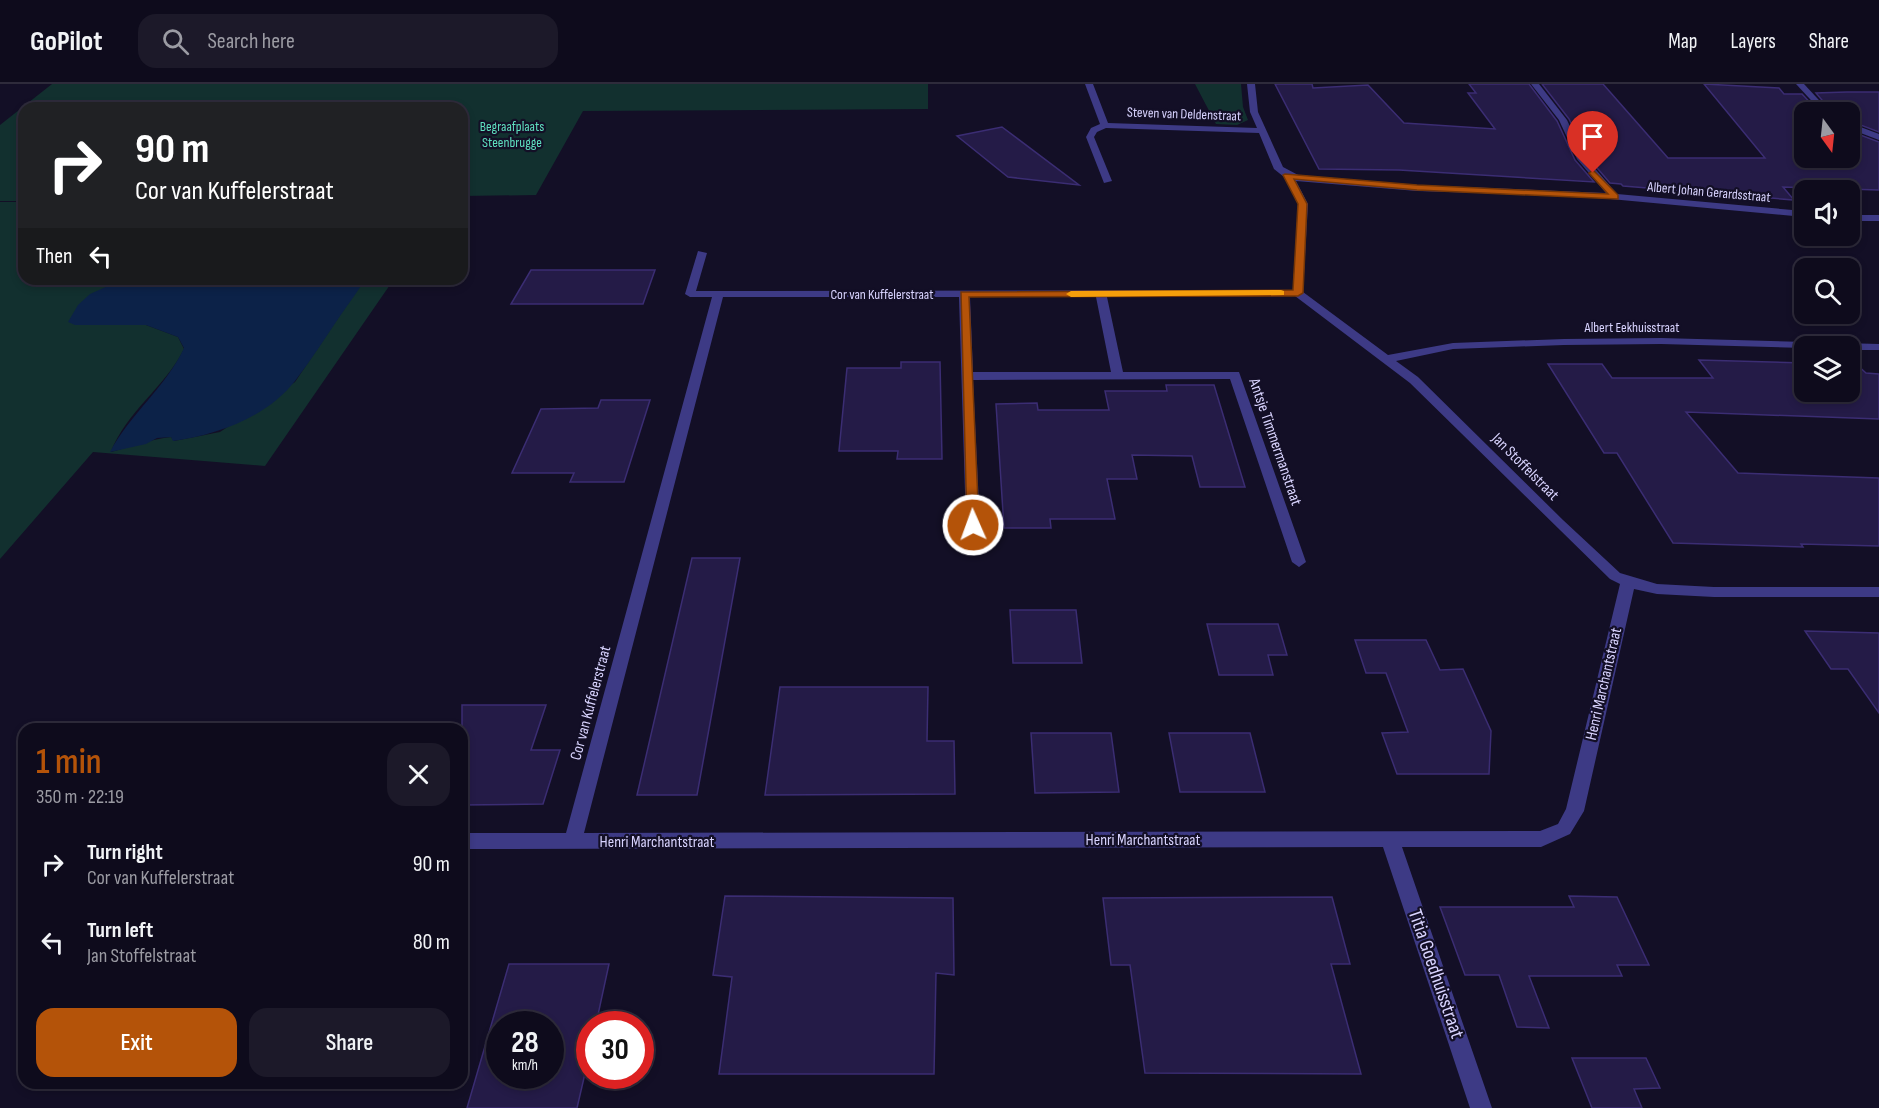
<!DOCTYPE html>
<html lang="en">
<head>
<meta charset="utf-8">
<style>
  :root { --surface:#0e0b1c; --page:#1c1929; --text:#f1f3f6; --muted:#9b9ba3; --line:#2e2b3b; --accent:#b45309 }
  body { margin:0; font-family:"Sofia Sans Condensed",sans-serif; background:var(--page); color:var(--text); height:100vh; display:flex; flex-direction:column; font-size:22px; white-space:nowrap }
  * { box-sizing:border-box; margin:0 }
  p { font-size:20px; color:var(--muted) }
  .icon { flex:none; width:33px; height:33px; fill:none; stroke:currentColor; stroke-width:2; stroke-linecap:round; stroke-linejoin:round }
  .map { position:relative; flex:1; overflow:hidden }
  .details { position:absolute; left:18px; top:639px; width:450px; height:366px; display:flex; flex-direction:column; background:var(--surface); border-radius:18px; box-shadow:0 3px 9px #0003,0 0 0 2px var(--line) }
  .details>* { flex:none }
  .banner { position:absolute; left:18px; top:18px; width:450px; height:183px; border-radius:18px; box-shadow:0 3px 9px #0003,0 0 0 2px var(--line); background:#202124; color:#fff; overflow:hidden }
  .needle { width:39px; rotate:165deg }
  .buttons { position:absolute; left:1794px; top:18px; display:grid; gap:12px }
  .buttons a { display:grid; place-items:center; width:66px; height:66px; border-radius:12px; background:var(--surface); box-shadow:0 3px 9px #0003,0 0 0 2px var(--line); font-size:30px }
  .speed { position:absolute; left:486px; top:927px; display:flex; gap:12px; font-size:30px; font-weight:700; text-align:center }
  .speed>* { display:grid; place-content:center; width:78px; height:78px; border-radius:50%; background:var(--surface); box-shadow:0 3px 9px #0003,0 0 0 2px var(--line); line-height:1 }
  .speed small { font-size:15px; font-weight:400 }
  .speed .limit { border:9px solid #d22; background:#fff; color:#111 }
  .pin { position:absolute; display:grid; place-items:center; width:51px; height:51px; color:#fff; margin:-62px -26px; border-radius:50% 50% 50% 0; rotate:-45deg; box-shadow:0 0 6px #0007 }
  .pin .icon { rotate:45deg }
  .me { position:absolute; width:66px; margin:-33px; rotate:358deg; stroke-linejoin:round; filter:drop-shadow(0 0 4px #0008) }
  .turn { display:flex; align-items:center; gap:21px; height:126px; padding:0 18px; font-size:27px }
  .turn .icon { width:78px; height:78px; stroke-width:2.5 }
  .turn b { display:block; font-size:42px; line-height:51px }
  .then { display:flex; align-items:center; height:57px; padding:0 18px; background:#0003; gap:12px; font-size:22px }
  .round { display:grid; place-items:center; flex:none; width:63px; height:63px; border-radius:18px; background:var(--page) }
  .head { display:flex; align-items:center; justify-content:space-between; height:102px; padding:0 18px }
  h1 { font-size:36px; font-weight:600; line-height:45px; color:var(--accent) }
  .primary-button { display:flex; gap:12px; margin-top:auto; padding:12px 18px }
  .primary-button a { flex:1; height:69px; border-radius:18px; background:var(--accent); color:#fff; font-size:24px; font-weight:600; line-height:69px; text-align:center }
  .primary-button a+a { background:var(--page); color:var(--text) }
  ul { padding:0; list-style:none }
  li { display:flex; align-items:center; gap:18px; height:78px; padding:0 18px }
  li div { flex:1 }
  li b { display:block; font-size:22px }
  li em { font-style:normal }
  header { display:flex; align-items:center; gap:36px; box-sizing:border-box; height:84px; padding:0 30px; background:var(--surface); border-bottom:2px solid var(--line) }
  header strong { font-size:28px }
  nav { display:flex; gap:33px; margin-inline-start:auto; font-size:21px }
  .search { width:420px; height:54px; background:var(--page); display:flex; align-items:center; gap:15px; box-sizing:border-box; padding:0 21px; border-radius:18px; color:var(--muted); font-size:22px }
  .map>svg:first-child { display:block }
  .green { fill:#12302f }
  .water { fill:#0c2248 }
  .building { fill:#241b47; stroke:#3b2d73; stroke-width:1.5; fill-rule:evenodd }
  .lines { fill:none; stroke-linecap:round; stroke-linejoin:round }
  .street { fill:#3d3a85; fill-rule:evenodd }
  .route { fill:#b45309; stroke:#753606; stroke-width:1.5 }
  .slow { fill:#f59e0b }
  .labels { text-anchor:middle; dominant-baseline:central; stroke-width:4.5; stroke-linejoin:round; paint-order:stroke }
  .far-street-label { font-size:14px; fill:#d9d4ff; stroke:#130f26 }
  .far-park-label { font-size:14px; fill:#5fe0c0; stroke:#130f26 }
  .street-label { font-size:16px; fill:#d9d4ff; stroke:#130f26 }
  .near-street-label { font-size:20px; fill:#d9d4ff; stroke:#130f26 }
</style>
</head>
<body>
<header>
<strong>GoPilot</strong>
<div class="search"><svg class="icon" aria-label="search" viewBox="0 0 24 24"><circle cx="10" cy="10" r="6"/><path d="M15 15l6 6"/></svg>Search here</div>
<nav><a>Map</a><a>Layers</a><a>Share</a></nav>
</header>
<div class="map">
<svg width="1879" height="1024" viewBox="0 0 1879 1024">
  <rect width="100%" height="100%" fill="#130f26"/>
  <g class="green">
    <path d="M 52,0 L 928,0 L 928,25 L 583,27 L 536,111 L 462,112 L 462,24 L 24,24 L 24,117 L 0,117 L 0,41 Z"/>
    <path d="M 1195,0 L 1241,0 L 1243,23 L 1248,36 L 1237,41 L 1216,40 Z"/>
    <path d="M 0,118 L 24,118 L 24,195 L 144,195 L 135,196 L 75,241 L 146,241 L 178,253 L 184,265 C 166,302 125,329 111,368 C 130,363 152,355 171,353 L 174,357 L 220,348 L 295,298 L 363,197 L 359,195 L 394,195 L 265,382 L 93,368 L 0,475 Z"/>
  </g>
  <path class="water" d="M 359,195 L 364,197 C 357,209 348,220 340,232 C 326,253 311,276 295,297 C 267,333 217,351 173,357 L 171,353 L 157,354 L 146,360 L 110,368 C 130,330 166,303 184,264 L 178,253 L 146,241 L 75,241 L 68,238 L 78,221 L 90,210 L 108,202 L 135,196 Z"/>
  <g class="building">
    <path d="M 1275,0 L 1312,0 L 1313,4 L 1368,1 L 1404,39 L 1495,45 L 1468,9 L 1476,9 L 1469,0 L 1529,0 L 1557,37 L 1575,76 L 1594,98 L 1399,86 L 1319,85 Z"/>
    <path d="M 1542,0 L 1603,0 L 1668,74 L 1765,74 L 1704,0 L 1779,4 L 1784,10 L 1802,10 L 1819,28 L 1804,28 L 1804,74 L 1850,74 L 1850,47 L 1879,58 L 1879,106 L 1783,103 L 1794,116 L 1623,102 L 1621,100 L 1610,99 L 1586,71 L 1569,35 Z"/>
    <path d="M 1847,8 L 1879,8 L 1879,48 L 1850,37 L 1850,28 L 1832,28 L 1816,9 Z"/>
    <path d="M 1002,43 L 1079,101 L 1008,93 L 957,52 Z"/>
    <path d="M 531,186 L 655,186 L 643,220 L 511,220 Z"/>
    <path d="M 1699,276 L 1804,279 L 1804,308 L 1850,308 L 1850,280 L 1856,280 L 1866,289 L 1879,290 L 1879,335 L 1686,328 L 1738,389 L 1879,394 L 1879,462 L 1801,460 L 1803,463 L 1673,459 L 1617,369 L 1604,369 L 1548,280 L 1602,280 L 1612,294 L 1713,294 Z"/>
    <path d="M 901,278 L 940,278 L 942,375 L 897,375 L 898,367 L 839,367 L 847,284 L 901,284 Z"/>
    <path d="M 1166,301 L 1214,301 L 1245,403 L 1200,403 L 1192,372 L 1132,371 L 1137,395 L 1107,395 L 1115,435 L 1050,435 L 1051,444 L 1004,444 L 996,320 L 1037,319 L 1038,326 L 1109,326 L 1105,307 L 1167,307 Z"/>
    <path d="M 601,316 L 650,316 L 624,398 L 570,398 L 574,389 L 512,389 L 541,325 L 598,324 Z"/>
    <path d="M 692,474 L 740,474 L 697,711 L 637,711 Z"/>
    <path d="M 1010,526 L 1076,526 L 1082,579 L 1013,579 Z"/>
    <path d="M 1207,540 L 1278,540 L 1287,571 L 1268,571 L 1273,591 L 1219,591 Z"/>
    <path d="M 1805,547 L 1879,549 L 1879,629 L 1848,585 L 1831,585 Z"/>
    <path d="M 1355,556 L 1426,556 L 1440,586 L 1463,585 L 1491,647 L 1489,690 L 1397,690 L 1382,649 L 1408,648 L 1386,589 L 1366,589 Z"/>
    <path d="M 780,603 L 928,603 L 927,657 L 954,657 L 955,710 L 765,711 Z"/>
    <path d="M 462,621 L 546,621 L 531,666 L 560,666 L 543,720 L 462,721 Z"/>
    <path d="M 1031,649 L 1111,649 L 1119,708 L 1035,709 Z"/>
    <path d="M 1169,649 L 1250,649 L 1265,708 L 1180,708 Z"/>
    <path d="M 725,812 L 953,814 L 954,891 L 936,889 L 934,990 L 719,990 L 732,893 L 713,891 Z"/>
    <path d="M 1569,812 L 1617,813 L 1649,881 L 1617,881 L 1622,892 L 1529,892 L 1549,944 L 1517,943 L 1499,891 L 1465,891 L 1440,823 L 1574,823 Z"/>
    <path d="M 1332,813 L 1350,880 L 1331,880 L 1361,990 L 1145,989 L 1130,881 L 1111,881 L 1103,814 Z"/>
    <path d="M 509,880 L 609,880 L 596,940 L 590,940 L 590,968 L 577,1024 L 467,1024 ZM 500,940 L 550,940 L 550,992 L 500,992 Z"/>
    <path d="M 1572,974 L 1646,974 L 1660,1004 L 1634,1005 L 1642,1024 L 1592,1024 Z"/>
  </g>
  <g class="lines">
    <g class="street">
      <path d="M 1085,0 L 1093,0 L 1108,39 L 1257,44 L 1250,28 L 1247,0 L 1255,0 L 1258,28 L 1283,83 L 1300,92 L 1417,101 L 1606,109 L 1577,75 L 1559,36 L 1531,0 L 1539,0 L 1567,36 L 1584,72 L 1617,110 L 1804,127 L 1804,133 L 1578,112 L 1417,107 L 1296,97 L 1308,120 L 1303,208 L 1388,271 L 1453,259 L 1564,255 L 1661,254 L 1879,260 L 1879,266 L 1850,266 L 1850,262 L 1804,262 L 1804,264 L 1661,260 L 1564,261 L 1453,265 L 1396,277 L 1418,293 L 1563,436 L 1620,489 L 1657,500 L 1714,503 L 1879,503 L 1879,513 L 1714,513 L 1657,510 L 1634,505 L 1584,727 L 1570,750 L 1541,763 L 1402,763 L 1492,1024 L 1470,1024 L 1383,763 L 462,765 L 462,749 L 566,749 L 712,213 L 690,213 L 685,210 L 698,167 L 707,169 L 696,207 L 1293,206 L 1298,120 L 1284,93 L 1274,85 L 1259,49 L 1106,44 L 1097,48 L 1094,53 L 1112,97 L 1104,99 L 1086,53 L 1091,44 L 1100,40 ZM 1295,212 L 1410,299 L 1610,495 L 1620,500 L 1566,725 L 1558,740 L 1540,747 L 584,749 L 723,213 L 959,213 L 966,441 L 973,445 L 980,441 L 973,296 L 1230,295 L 1292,478 L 1299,483 L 1306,478 L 1239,288 L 1123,288 L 1107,213 ZM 970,213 L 1096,213 L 1111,288 L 973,288 Z"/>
      <path d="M 1796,0 L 1804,0 L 1830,28 L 1822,28 Z"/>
      <path d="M 1850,39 L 1879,50 L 1879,56 L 1850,45 Z"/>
      <rect x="1850" y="131" width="29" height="6"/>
    </g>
  </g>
  <path class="route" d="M 1593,86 L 1618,111 L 1618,115 L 1417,106 L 1294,95 L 1307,120 L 1303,209 L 1298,212 L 969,213 L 979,441 L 973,445 L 967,441 L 961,208 L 1293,206 L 1298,120 L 1283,91 L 1285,90 L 1417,101 L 1608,110 L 1589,89 Z"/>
  <path class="slow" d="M 1281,206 L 1284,207 L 1284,211 L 1071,213 L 1066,210 L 1071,207 Z"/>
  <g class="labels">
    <g class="far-street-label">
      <text transform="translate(1184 30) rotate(2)">Steven van Deldenstraat</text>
      <text transform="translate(1709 108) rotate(5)">Albert Johan Gerardsstraat</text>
      <text x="882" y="210">Cor van Kuffelerstraat</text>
      <text x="1632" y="243">Albert Eekhuisstraat</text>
    </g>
    <g class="far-park-label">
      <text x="512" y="42">Begraafplaats<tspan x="512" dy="16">Steenbrugge</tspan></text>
    </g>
    <g class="street-label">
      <text transform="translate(1275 358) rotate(71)">Antsje Timmermanstraat</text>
      <text transform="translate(1525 383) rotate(45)">Jan Stoffelstraat</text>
      <text transform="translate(1604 600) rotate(-77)">Henri Marchantstraat</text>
      <text transform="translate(591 619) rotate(-75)">Cor van Kuffelerstraat</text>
      <text x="1143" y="756">Henri Marchantstraat</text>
      <text x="657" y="758">Henri Marchantstraat</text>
    </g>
    <g class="near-street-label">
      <text transform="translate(1436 890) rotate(71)">Titia Goedhuisstraat</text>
    </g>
  </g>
</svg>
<div class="buttons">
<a><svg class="needle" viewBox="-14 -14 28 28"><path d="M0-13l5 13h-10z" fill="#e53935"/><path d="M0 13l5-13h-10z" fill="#9b9ba3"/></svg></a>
<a><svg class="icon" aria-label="sound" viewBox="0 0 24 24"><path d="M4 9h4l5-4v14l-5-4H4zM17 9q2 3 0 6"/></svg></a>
<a><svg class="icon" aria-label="search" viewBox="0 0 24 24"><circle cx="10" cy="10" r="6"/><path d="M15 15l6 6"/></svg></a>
<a><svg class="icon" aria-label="layers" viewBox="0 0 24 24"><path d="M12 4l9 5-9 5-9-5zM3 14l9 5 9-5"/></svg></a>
</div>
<div class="speed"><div>28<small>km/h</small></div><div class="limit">30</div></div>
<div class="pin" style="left:1593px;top:89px;background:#d93025"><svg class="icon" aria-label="arrive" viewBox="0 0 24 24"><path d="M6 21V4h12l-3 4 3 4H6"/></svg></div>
<svg class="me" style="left:973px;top:441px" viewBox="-20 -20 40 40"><circle r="17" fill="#b45309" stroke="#fff" stroke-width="3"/><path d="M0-11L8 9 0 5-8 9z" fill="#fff"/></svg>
<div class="banner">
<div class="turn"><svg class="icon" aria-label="right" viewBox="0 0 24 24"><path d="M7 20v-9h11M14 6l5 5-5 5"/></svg><div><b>90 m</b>Cor van Kuffelerstraat</div></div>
<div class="then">Then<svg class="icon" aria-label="left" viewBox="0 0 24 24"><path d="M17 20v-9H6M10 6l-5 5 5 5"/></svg></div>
</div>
<section class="details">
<div class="head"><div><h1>1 min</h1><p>350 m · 22:19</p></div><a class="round"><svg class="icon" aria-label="close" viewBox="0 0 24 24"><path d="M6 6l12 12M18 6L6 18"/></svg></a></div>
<ul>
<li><svg class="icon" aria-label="right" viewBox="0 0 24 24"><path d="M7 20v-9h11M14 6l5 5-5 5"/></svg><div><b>Turn right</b><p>Cor van Kuffelerstraat</p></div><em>90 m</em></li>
<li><svg class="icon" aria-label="left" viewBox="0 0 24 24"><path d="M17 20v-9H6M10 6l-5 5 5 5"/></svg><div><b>Turn left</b><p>Jan Stoffelstraat</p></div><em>80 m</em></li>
</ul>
<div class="primary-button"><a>Exit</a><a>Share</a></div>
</section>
</div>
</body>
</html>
